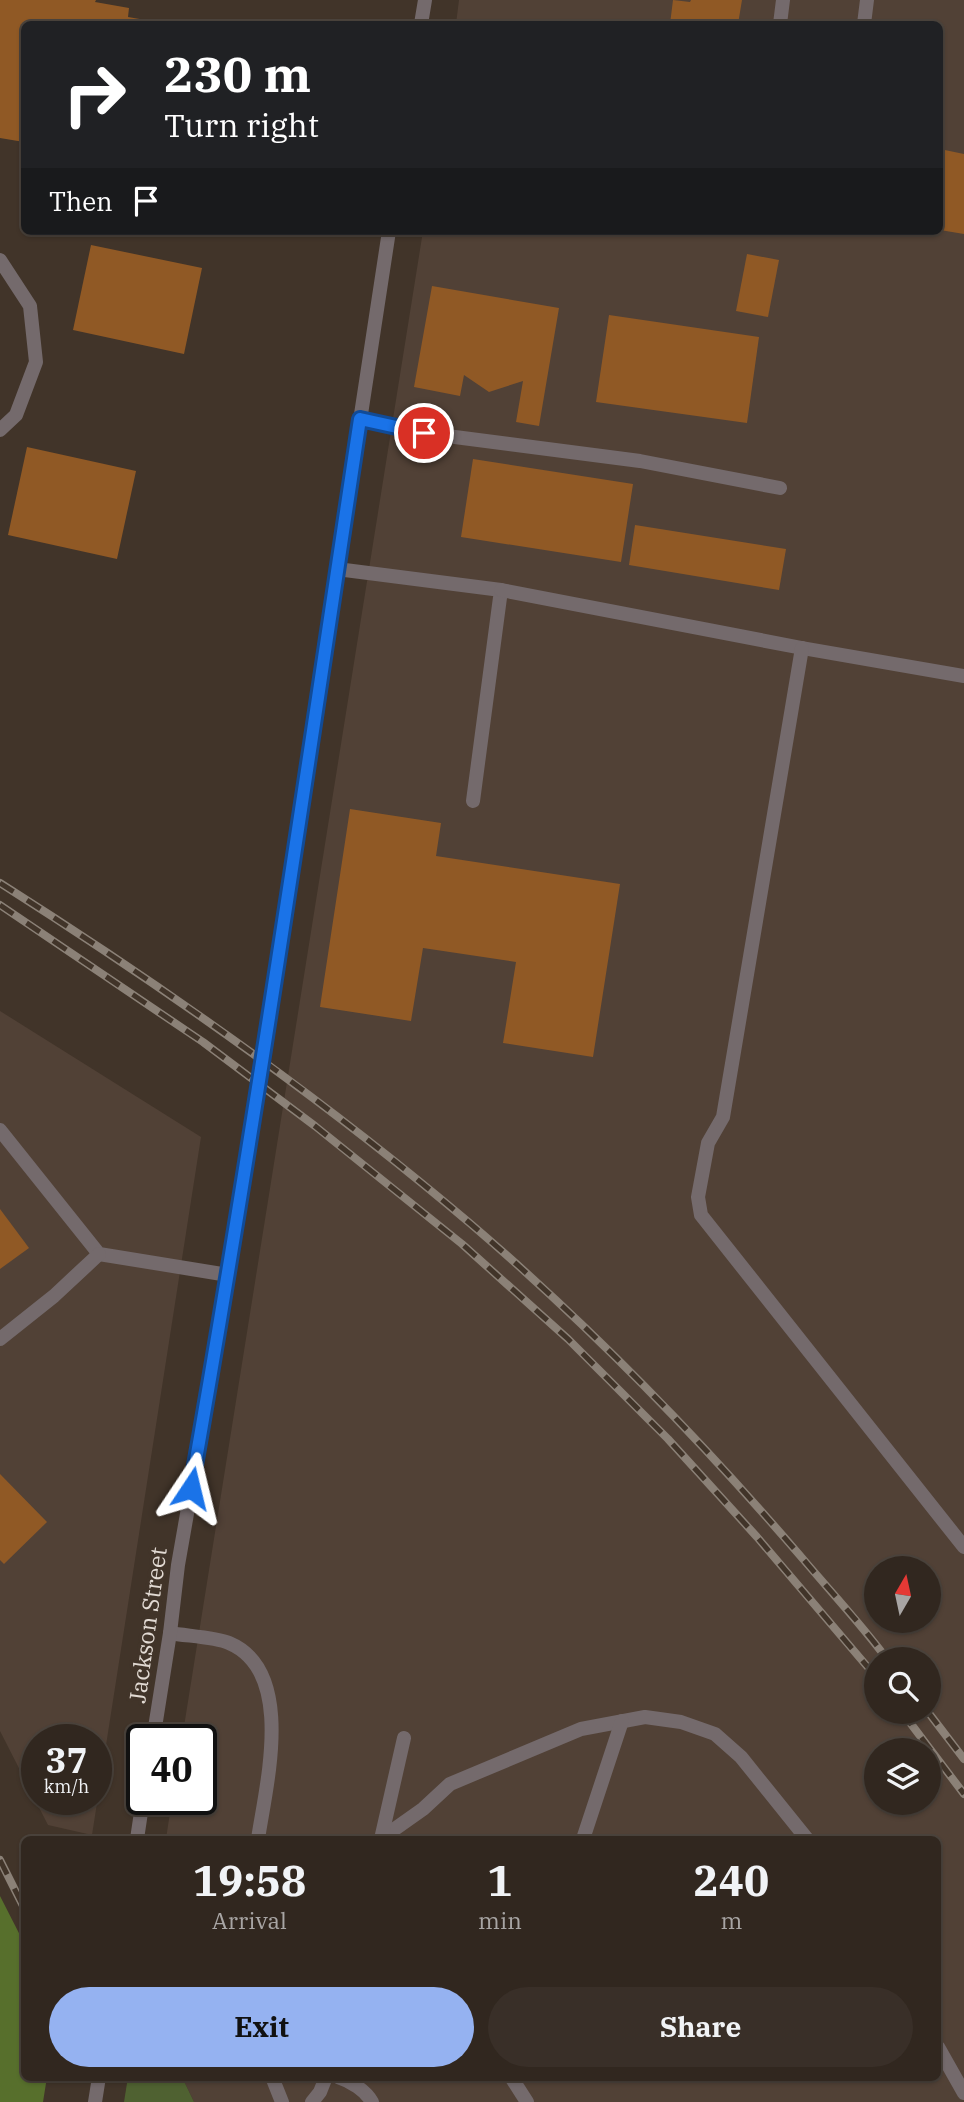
<!DOCTYPE html>
<html lang="en">
<head>
<meta charset="utf-8">
<style>
  :root { --surface:#31271f; --page:#392f28; --text:#f1f3f6; --muted:#a8a5a4; --line:#4c443d; --accent:#95b2f1 }
  body { margin:0; font-family:"IBM Plex Serif",serif; background:var(--page); color:var(--text); height:100vh; display:flex; flex-direction:column; font-size:26px; white-space:nowrap }
  * { box-sizing:border-box; margin:0 }
  p { font-size:23px; color:var(--muted) }
  .icon { flex:none; width:38px; height:38px; fill:none; stroke:currentColor; stroke-width:2; stroke-linecap:round; stroke-linejoin:round }
  .map { position:relative; flex:1; overflow:hidden }
  .panel { position:absolute; left:21px; top:1836px; width:920px; height:245px; display:flex; flex-direction:column; background:var(--surface); border-radius:10px; box-shadow:0 2px 5px #0004,0 0 0 2px var(--line) }
  .panel>* { flex:none }
  .banner { position:absolute; left:21px; top:21px; width:922px; height:214px; border-radius:10px; box-shadow:0 2px 5px #0004,0 0 0 2px var(--line); background:#202124; color:#fff; overflow:hidden }
  .needle { width:46px; rotate:9deg }
  .tools { position:absolute; left:864px; top:1556px; display:grid; gap:14px }
  .tools a { display:grid; place-items:center; width:77px; height:77px; border-radius:50%; background:var(--surface); box-shadow:0 2px 5px #0004,0 0 0 2px var(--line); font-size:35px }
  .speed { position:absolute; left:21px; top:1724px; display:flex; gap:14px; font-size:35px; font-weight:700; text-align:center }
  .speed>* { display:grid; place-content:center; width:91px; height:91px; border-radius:50%; background:var(--surface); box-shadow:0 2px 5px #0004,0 0 0 2px var(--line); line-height:1 }
  .speed small { font-size:18px; font-weight:400 }
  .speed .limit { border:4px solid #111; border-radius:10px; background:#fff; color:#111 }
  .pin { position:absolute; display:grid; place-items:center; width:60px; height:60px; color:#fff; margin:-30px; border:4px solid #fff; border-radius:50%; box-shadow:0 2px 7px #0007 }
  .me { position:absolute; width:77px; margin:-38px; rotate:10deg; stroke-linejoin:round; filter:drop-shadow(0 0 5px #0008) }
  .turn { display:flex; align-items:center; gap:24px; height:147px; padding:0 28px; font-size:32px }
  .turn .icon { width:91px; height:91px; stroke-width:2.5 }
  .turn b { display:block; font-size:49px; line-height:60px }
  .then { display:flex; align-items:center; height:66px; padding:0 28px; background:#0003; gap:14px; font-size:26px }
  .eta { display:flex; justify-content:space-evenly; align-items:center; height:119px; text-align:center }
  .eta b { font-size:42px; font-weight:700; line-height:49px }
  .cta { display:flex; gap:14px; margin-top:auto; padding:14px 28px }
  .cta a { flex:1; height:80px; border-radius:42px; background:var(--accent); color:#111; font-size:28px; font-weight:700; line-height:80px; text-align:center }
  .cta a+a { background:var(--page); color:var(--text) }
  .map>svg:first-child { display:block }
  .industrial { fill:#514136; fill-rule:evenodd }
  .green { fill:#4f6131 }
  .forest { fill:#576f2c }
  .building { fill:#905925 }
  .lines { fill:none; stroke-linecap:round; stroke-linejoin:round }
  .service { stroke:#746a6c; stroke-width:14 }
  .minor { stroke:#746a6c; stroke-width:14 }
  .tertiary { stroke:#746a6c; stroke-width:14 }
  .rail-casing { stroke:#8b8177; stroke-width:8 }
  .rail { stroke:#413429; stroke-width:5; stroke-dasharray:16; stroke-linecap:butt }
  .tertiary-bridge { stroke:#746a6c; stroke-width:14 }
  .route-casing { stroke:#114b97; stroke-width:18 }
  .route { stroke:#1a73e8; stroke-width:12 }
  .labels { text-anchor:middle; dominant-baseline:central; stroke-width:7; stroke-linejoin:round; paint-order:stroke }
  .street-label { font-size:23px; fill:#e2dad3; stroke:#413429 }
</style>
</head>
<body>
<div class="map">
<svg width="964" height="2102" viewBox="0 0 964 2102">
  <rect width="100%" height="100%" fill="#413429"/>
  <g class="industrial">
    <path d="M 459,0 L 964,0 L 964,2102 L 194,2102 L 182,2077 L 938,2077 L 938,1839 L 166,1839 L 172,1799 L 201,1799 L 201,1740 L 182,1739 L 423,231 L 940,231 L 940,24 L 456,24 ZM 877,1568 L 929,1568 L 929,1620 L 877,1620 ZM 877,1659 L 929,1659 L 929,1712 L 877,1712 ZM 877,1750 L 929,1750 L 929,1802 L 877,1802 Z"/>
    <path d="M 0,1011 L 201,1137 L 92,1835 L 48,1825 L 0,1731 ZM 37,1740 L 96,1740 L 96,1799 L 37,1799 Z"/>
  </g>
  <path class="green" d="M 128,2077 L 182,2077 L 194,2102 L 124,2102 Z"/>
  <path class="forest" d="M 0,1896 L 24,1943 L 24,2077 L 47,2077 L 43,2102 L 0,2102 Z"/>
  <g class="building">
    <path d="M 0,0 L 96,0 L 95,2 L 129,8 L 128,17 L 163,23 L 163,24 L 24,24 L 24,142 L 0,138 Z"/>
    <path d="M 673,0 L 690,2 L 691,0 L 742,0 L 738,24 L 670,24 Z"/>
    <path d="M 940,149 L 964,154 L 964,234 L 940,230 Z"/>
    <path d="M 91,245 L 202,268 L 184,354 L 73,330 Z"/>
    <path d="M 747,254 L 779,260 L 768,317 L 736,311 Z"/>
    <path d="M 432,286 L 559,308 L 539,426 L 516,422 L 523,381 L 489,392 L 464,375 L 460,396 L 414,387 Z"/>
    <path d="M 609,315 L 759,337 L 747,423 L 596,402 Z"/>
    <path d="M 27,447 L 136,471 L 117,559 L 8,535 Z"/>
    <path d="M 473,459 L 633,484 L 621,562 L 461,537 Z"/>
    <path d="M 635,525 L 786,549 L 779,590 L 629,565 Z"/>
    <path d="M 350,809 L 441,823 L 436,856 L 620,884 L 593,1057 L 503,1043 L 516,962 L 423,948 L 411,1021 L 320,1007 Z"/>
    <path d="M 0,1209 L 29,1248 L 0,1269 Z"/>
    <path d="M 0,1474 L 47,1522 L 4,1564 L 0,1560 Z"/>
  </g>
  <g class="lines">
    <g class="service">
      <path d="M 780,24 L 783,0"/>
      <path d="M 864,24 L 867,0"/>
      <path d="M 0,260 L 30,306 L 36,362 L 16,415 L 0,430"/>
      <path d="M 360,419 L 424,433 L 640,461 L 780,488"/>
      <path d="M 337,569 L 501,590 L 473,801"/>
      <path d="M 501,590 L 802,648 L 964,676"/>
      <path d="M 802,648 L 723,1117 L 708,1143 L 698,1197 L 701,1215 L 964,1547"/>
      <path d="M 0,1130 L 99,1254 L 228,1275"/>
      <path d="M 0,1339 L 54,1296 L 99,1254"/>
      <path d="M 382,1838 L 423,1809 L 450,1784 L 581,1729 L 645,1717 L 681,1722 L 715,1734 L 741,1757 L 807,1839"/>
      <path d="M 381,1839 L 404,1738"/>
      <path d="M 583,1839 L 622,1721"/>
      <path d="M 938,2047 L 964,2093"/>
      <path d="M 338,2077 C 351,2081 366,2091 372,2102"/>
      <path d="M 511,2077 L 527,2102"/>
      <path d="M 312,2102 L 320,2092 L 326,2077"/>
    </g>
    <g class="minor">
      <path d="M 170,1633 C 186,1636 215,1637 229,1643 C 296,1671 266,1785 258,1839"/>
      <path d="M 272,2077 L 282,2102"/>
    </g>
    <g class="tertiary">
      <path d="M 421,24 L 425,0"/>
      <path d="M 279,951 L 389,231"/>
      <path d="M 153,1740 L 170,1633 L 178,1565 L 214,1360 L 247,1152"/>
      <path d="M 137,1839 L 143,1799"/>
      <path d="M 95,2102 L 99,2077"/>
    </g>
    <defs>
      <g id="rail">
        <path d="M 0,883 C 164,987 324,1099 472,1225 C 591,1327 701,1440 803,1559 C 831,1592 861,1624 887,1659"/>
        <path d="M 0,905 L 203,1042 L 315,1126 L 462,1244 L 568,1339 L 668,1439 L 757,1537 L 877,1678"/>
        <path d="M 902,1712 L 964,1794"/>
        <path d="M 928,1712 L 964,1759"/>
        <path d="M 0,1860 L 24,1908"/>
      </g>
    </defs>
    <use href="#rail" class="rail-casing"/>
    <use href="#rail" class="rail"/>
    <path class="tertiary-bridge" d="M 247,1152 L 279,951"/>
  </g>
  <g class="lines">
    <defs>
      <path id="route" d="M 191,1488 C 254,1133 306,776 360,419 L 424,433"/>
    </defs>
    <use href="#route" class="route-casing"/>
    <use href="#route" class="route"/>
  </g>
  <g class="labels">
    <g class="street-label">
      <text transform="translate(147 1625) rotate(-82)">Jackson Street</text>
    </g>
  </g>
</svg>
<div class="tools">
<a><svg class="needle" viewBox="-14 -14 28 28"><path d="M0-13l5 13h-10z" fill="#e53935"/><path d="M0 13l5-13h-10z" fill="#a8a5a4"/></svg></a>
<a><svg class="icon" aria-label="search" viewBox="0 0 24 24"><circle cx="10" cy="10" r="6"/><path d="M15 15l6 6"/></svg></a>
<a><svg class="icon" aria-label="layers" viewBox="0 0 24 24"><path d="M12 4l9 5-9 5-9-5zM3 14l9 5 9-5"/></svg></a>
</div>
<div class="speed"><div>37<small>km/h</small></div><div class="limit">40</div></div>
<div class="pin" style="left:424px;top:433px;background:#d93025"><svg class="icon" aria-label="arrive" viewBox="0 0 24 24"><path d="M6 21V4h12l-3 4 3 4H6"/></svg></div>
<svg class="me" style="left:191px;top:1488px" viewBox="-20 -20 40 40"><path d="M0-17L14 15 0 8-14 15z" fill="#1a73e8" stroke="#fff" stroke-width="4"/></svg>
<div class="banner">
<div class="turn"><svg class="icon" aria-label="right" viewBox="0 0 24 24"><path d="M7 20v-9h11M14 6l5 5-5 5"/></svg><div><b>230 m</b>Turn right</div></div>
<div class="then">Then<svg class="icon" aria-label="arrive" viewBox="0 0 24 24"><path d="M6 21V4h12l-3 4 3 4H6"/></svg></div>
</div>
<section class="panel">
<div class="eta">
<div><b>19:58</b><p>Arrival</p></div>
<div><b>1</b><p>min</p></div>
<div><b>240</b><p>m</p></div>
</div>
<div class="cta"><a>Exit</a><a>Share</a></div>
</section>
</div>
</body>
</html>
